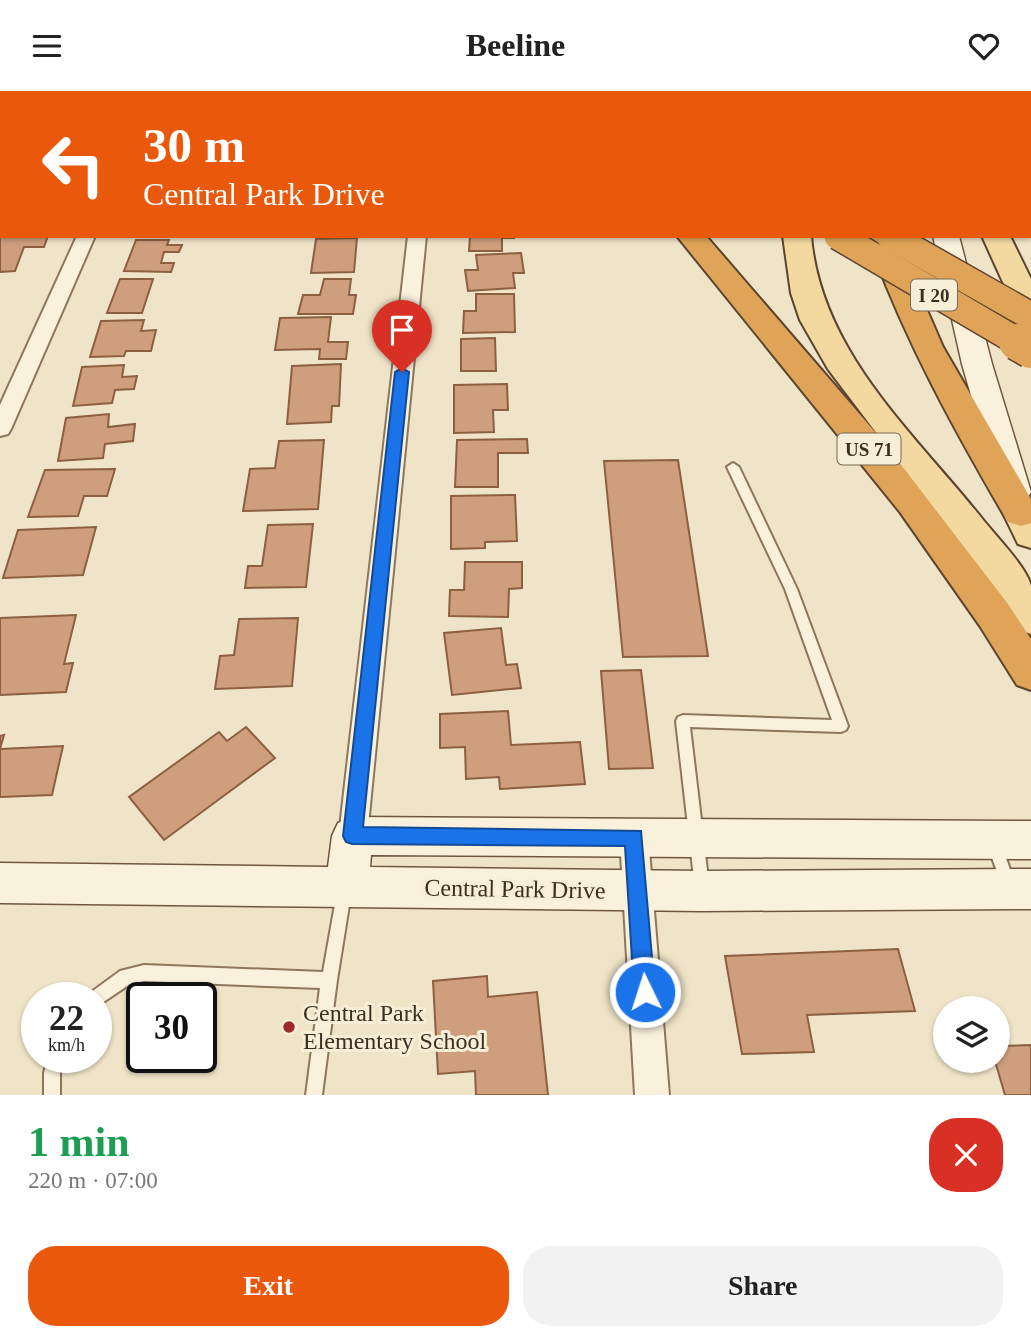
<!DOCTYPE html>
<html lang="en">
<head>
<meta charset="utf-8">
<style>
  :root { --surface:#fff; --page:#f2f2f2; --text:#222; --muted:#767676; --accent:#ea580c }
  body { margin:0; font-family:Georgia,serif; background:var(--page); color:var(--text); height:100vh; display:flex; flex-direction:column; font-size:26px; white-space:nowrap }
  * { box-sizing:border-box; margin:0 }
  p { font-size:23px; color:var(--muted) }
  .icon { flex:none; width:38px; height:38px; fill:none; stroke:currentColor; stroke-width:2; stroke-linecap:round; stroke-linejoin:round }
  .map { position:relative; height:1004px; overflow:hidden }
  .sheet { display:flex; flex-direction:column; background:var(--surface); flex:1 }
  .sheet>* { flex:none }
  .top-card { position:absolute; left:0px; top:0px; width:1032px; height:147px; box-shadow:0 2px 5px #0004; background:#ea580c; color:#fff; overflow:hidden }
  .tools { position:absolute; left:933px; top:905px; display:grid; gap:14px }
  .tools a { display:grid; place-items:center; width:77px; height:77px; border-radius:50%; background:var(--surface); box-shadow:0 2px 5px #0004; font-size:35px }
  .speed { position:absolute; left:21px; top:891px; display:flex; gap:14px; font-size:35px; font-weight:700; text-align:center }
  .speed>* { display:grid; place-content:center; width:91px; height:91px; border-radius:50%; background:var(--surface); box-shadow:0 2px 5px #0004; line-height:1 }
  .speed small { font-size:18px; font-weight:400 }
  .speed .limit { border:4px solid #111; border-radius:10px; background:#fff; color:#111 }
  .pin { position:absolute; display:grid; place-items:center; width:60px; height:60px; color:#fff; margin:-72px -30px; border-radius:50% 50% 50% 0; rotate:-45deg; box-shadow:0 0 7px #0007 }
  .pin .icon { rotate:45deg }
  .me { position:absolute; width:77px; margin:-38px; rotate:356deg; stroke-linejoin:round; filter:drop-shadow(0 0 5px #0008) }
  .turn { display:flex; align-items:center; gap:24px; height:147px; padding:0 28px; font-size:32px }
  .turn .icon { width:91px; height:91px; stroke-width:2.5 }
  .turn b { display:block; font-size:49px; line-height:60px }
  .round { display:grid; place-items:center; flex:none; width:74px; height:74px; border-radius:28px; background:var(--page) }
  .summary { display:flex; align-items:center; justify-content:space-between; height:119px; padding:0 28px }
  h1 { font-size:42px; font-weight:700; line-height:52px; color:#1e9e55 }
  .action { display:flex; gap:14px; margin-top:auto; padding:14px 28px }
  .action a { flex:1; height:80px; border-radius:28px; background:var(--accent); color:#fff; font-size:28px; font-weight:700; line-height:80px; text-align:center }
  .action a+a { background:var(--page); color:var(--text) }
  header { display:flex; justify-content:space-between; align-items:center; height:91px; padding:0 28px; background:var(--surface); font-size:32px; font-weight:700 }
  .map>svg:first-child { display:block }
  .building { fill:#cf9f7d; stroke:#8d5f41; stroke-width:2 }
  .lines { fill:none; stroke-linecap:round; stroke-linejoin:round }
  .lane-casing { stroke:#8d765c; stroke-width:4 }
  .street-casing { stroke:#8d765c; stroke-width:4 }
  .secondary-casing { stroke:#6f573f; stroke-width:3 }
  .primary-casing { stroke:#5b4430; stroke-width:4 }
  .highway-casing { stroke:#5b4430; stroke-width:4 }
  .lane { fill:#faf1dc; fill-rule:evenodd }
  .street { fill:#faf1dc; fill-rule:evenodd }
  .secondary { fill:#faf1dc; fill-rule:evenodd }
  .primary { fill:#f3d9a0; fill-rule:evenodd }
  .highway { fill:#e0a458; fill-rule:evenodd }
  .highway-bridge-far1-casing { stroke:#5b4430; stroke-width:30; stroke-linecap:butt }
  .highway-bridge-casing { stroke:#5b4430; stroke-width:39; stroke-linecap:butt }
  .highway-bridge-far1 { stroke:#e0a458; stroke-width:27 }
  .highway-bridge { stroke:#e0a458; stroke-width:36 }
  .route { fill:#1a73e8; stroke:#114b97; stroke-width:2 }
  .poi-dot { fill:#9e2a2b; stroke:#f7eed8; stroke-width:2.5 }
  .labels { text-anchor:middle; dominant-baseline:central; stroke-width:6; stroke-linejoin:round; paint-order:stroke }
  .shield { fill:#f7eed8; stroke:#756857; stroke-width:2 }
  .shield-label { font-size:19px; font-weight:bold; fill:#3d2e20 }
  .near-street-label { font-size:24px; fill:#3d2e20; stroke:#f7eed8 }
  .near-poi-label { font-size:24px; fill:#3d2e20; stroke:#f7eed8; text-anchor:start }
</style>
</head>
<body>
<header><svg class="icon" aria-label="menu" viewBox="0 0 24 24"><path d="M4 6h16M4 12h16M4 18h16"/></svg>Beeline<svg class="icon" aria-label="heart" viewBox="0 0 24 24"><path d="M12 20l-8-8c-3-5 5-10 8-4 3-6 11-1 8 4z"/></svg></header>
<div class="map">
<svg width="1031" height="1004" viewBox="0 0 1031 1004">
  <rect width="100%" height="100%" fill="#f0e4c8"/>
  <g class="building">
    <path d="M 48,145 L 44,156 L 24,156 L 15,180 L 0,181 L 0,146 Z"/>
    <path d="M 470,145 L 514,145 L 514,147 L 502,147 L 502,160 L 469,160 Z"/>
    <path d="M 357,147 L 354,181 L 311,182 L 316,148 Z"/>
    <path d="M 136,149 L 169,149 L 167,154 L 182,154 L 179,161 L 164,161 L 161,172 L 174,172 L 171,181 L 124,180 Z"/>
    <path d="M 521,162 L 524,182 L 513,182 L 515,197 L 468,200 L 465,179 L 478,179 L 476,164 Z"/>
    <path d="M 120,188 L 153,188 L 142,222 L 107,222 Z"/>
    <path d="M 324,188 L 351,188 L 349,204 L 356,204 L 353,223 L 298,223 L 303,204 L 320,204 Z"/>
    <path d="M 476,203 L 514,203 L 515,241 L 463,242 L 464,220 L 476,220 Z"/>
    <path d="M 331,226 L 328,251 L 348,251 L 346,268 L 319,268 L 320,258 L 275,259 L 280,227 Z"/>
    <path d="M 144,229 L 141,240 L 156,239 L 151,260 L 126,260 L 124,265 L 90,266 L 101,230 Z"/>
    <path d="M 495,247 L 496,280 L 461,280 L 461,248 Z"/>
    <path d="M 341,273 L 339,315 L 332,315 L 331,331 L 287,333 L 292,275 Z"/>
    <path d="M 124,274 L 122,286 L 137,285 L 134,298 L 115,299 L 112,312 L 73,315 L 82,276 Z"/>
    <path d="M 507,293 L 508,319 L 493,319 L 494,341 L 454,342 L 454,294 Z"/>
    <path d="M 109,323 L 108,336 L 135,333 L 133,350 L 105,353 L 103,367 L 58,370 L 66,327 Z"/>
    <path d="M 527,348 L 528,362 L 498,362 L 498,396 L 455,396 L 457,349 Z"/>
    <path d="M 324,349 L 318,418 L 243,420 L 250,378 L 275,377 L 279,350 Z"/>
    <path d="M 678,369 L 708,565 L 623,566 L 604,370 Z"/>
    <path d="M 115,378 L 107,405 L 84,405 L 78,425 L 28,426 L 45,379 Z"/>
    <path d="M 515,404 L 517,450 L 485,451 L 485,457 L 451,458 L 451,405 Z"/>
    <path d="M 313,433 L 306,496 L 245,497 L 248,475 L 262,475 L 268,434 Z"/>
    <path d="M 96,436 L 83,484 L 3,487 L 18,439 Z"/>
    <path d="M 465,471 L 522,471 L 522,497 L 509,498 L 508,526 L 449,525 L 450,499 L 464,499 Z"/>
    <path d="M 76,524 L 64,573 L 73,572 L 66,601 L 0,604 L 0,527 Z"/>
    <path d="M 298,527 L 292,595 L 215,598 L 220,565 L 234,564 L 239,528 Z"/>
    <path d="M 501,537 L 506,574 L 517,573 L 521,597 L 452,604 L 444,542 Z"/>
    <path d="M 641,579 L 653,677 L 609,678 L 601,580 Z"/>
    <path d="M 508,620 L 511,654 L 580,651 L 585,693 L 500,698 L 499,686 L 466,688 L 465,656 L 440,657 L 440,623 Z"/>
    <path d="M 246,636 L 275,667 L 164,749 L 129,706 L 219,641 L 227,650 Z"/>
    <path d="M 4,644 L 0,658 L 63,655 L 52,704 L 0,706 L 0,645 Z"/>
    <path d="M 898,858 L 915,920 L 807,924 L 814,961 L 742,963 L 725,865 Z"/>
    <path d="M 487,885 L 488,906 L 537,901 L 548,1004 L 476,1004 L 475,980 L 438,983 L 433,890 Z"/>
    <path d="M 1031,954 L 1031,1004 L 1005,1004 L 995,970 L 998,970 L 998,955 Z"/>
  </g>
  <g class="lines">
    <defs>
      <g id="lane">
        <path d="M 1008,0 L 1016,0 L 1017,2 L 1009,2 Z"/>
        <path d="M 733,372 L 739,376 L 797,498 L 848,635 L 846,639 L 841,641 L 690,636 L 709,796 L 707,801 L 702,803 L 697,801 L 695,796 L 676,630 L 678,626 L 683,624 L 832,629 L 785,498 L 727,376 Z"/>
        <path d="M 994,746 L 999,748 L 1015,792 L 1013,797 L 1008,799 L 1003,797 L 987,753 L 989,748 Z"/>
        <path d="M 344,795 L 349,797 L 351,802 L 337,889 L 322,1004 L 306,1004 L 320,897 L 144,890 L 130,893 L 96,916 L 96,906 L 89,906 L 90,902 L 120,880 L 144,874 L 323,881 L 337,802 L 339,797 Z"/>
        <path d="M 48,966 L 64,966 L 60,982 L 60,1004 L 44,1004 L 44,982 Z"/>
      </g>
      <g id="street">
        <path d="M 112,0 L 128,0 L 129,2 L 113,2 Z"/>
        <rect x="408" y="0" width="16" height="2"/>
        <path d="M 77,145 L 95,145 L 11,338 L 8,343 L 0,345 L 0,314 Z"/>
        <path d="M 408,145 L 426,145 L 367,745 L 363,754 L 353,758 L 343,754 L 339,745 Z"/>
        <path d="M 634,733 L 644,737 L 648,746 L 669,1004 L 635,1004 L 620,746 L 624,737 Z"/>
      </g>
      <g id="secondary">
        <rect x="899" y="0" width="22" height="2"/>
        <path d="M 933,145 L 959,145 L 992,273 L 1031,401 L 1026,410 L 1015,414 L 1004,410 L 999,402 L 962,273 Z"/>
        <path d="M 353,726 L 1031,730 L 1031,768 L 371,764 L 370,776 L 702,780 L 1031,778 L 1031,818 L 702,820 L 0,812 L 0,772 L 328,776 L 332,745 L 338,732 Z"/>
      </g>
      <g id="primary">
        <rect x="821" y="0" width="24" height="2"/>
        <path d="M 783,145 L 811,145 C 821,262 915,343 984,430 C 996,445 1027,477 1031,495 C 1031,509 1031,528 1031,543 L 1017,538 L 971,467 L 828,278 L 800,229 L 791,202 Z"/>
        <path d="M 982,145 L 1010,145 L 1031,188 L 1031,229 L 1020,227 L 1016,220 Z"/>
        <path d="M 1021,409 L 1031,412 L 1031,457 L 1018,453 L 1003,422 L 1008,413 Z"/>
      </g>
      <g id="highway">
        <path d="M 582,0 L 612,0 L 613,2 L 583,2 Z"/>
        <path d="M 637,0 L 662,0 L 663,2 L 638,2 Z"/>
        <path d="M 675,0 L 700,0 L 701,2 L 676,2 Z"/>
        <path d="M 799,0 L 823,0 L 824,2 L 800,2 Z"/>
        <path d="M 911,0 L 949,0 L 910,2 Z"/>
        <path d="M 677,145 L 706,145 L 882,349 L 1008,513 L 1031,548 L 1031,599 L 1017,594 L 980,535 L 900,421 Z"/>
        <path d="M 872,145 L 894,145 L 897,150 L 943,256 L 1031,408 L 1031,432 L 1021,435 L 1008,431 C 955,340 905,250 869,150 Z"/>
      </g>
    </defs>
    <use href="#lane" class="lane-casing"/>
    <use href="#street" class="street-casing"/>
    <use href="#secondary" class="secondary-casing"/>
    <use href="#primary" class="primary-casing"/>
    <use href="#highway" class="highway-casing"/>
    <use href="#lane" class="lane"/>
    <use href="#street" class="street"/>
    <use href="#secondary" class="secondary"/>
    <use href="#primary" class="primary"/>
    <use href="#highway" class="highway"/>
    <defs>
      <g id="highway-bridge-far1">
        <path d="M 838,145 L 1020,252"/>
        <path d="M 890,145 L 1031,225"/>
      </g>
      <path id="highway-bridge" d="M 1017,251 L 1031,259"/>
    </defs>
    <use href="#highway-bridge-far1" class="highway-bridge-far1-casing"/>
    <use href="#highway-bridge" class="highway-bridge-casing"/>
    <use href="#highway-bridge-far1" class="highway-bridge-far1"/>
    <use href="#highway-bridge" class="highway-bridge"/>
  </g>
  <path class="route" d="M 402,277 L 409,281 L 363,736 L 641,740 L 655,901 L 652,909 L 645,912 L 637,909 L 634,901 L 625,755 L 352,753 L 346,751 L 343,745 L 395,281 Z"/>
  <circle class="poi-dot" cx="289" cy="936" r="7"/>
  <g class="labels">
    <g class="shield">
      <rect x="911" y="188.5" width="46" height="31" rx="5"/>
      <rect x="837.5" y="342.5" width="63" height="31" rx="5"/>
    </g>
    <g class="shield-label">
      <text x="934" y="204">I 20</text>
      <text x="869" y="358">US 71</text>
    </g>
    <g class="near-street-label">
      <text transform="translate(515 798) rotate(1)">Central Park Drive</text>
    </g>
    <g class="near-poi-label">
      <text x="303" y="922">Central Park<tspan x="303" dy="28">Elementary School</tspan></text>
    </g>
  </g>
</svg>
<div class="tools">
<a><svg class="icon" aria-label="layers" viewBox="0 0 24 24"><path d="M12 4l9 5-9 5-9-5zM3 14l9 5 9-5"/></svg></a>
</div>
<div class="speed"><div>22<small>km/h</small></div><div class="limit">30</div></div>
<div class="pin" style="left:402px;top:281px;background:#d93025"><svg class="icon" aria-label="arrive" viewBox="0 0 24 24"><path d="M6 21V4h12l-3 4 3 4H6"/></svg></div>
<svg class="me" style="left:645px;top:901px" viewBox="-20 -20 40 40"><circle r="17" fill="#1a73e8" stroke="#fff" stroke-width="3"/><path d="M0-11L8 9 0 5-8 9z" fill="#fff"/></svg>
<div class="top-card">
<div class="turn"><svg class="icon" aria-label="left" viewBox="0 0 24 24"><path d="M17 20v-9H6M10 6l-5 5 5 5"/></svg><div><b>30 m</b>Central Park Drive</div></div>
</div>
</div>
<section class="sheet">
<div class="summary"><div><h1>1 min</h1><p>220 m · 07:00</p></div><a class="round" style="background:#d93025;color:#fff"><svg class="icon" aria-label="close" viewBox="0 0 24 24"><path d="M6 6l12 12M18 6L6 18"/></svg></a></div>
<div class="action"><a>Exit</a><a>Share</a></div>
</section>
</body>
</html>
